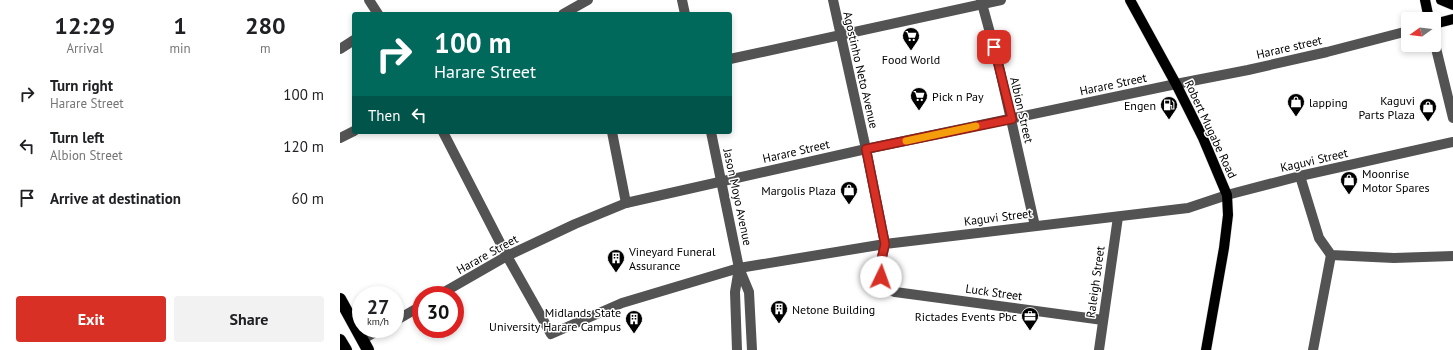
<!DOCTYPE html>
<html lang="en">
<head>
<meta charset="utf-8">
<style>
  :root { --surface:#fff; --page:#f2f2f2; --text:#202124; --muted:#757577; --accent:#d93025 }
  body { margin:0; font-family:"PT Sans",sans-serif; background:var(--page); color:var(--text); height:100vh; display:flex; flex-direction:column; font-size:15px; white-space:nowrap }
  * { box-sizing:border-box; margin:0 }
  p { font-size:13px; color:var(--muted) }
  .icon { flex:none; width:22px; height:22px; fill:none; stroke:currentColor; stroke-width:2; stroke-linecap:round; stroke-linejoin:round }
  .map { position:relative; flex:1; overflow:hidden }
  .sheet { display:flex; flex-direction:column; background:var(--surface); width:340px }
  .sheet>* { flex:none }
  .guide { position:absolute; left:12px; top:12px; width:380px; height:122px; border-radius:4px; box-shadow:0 2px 6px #0003; background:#00695c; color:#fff; overflow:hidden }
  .needle { width:26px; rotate:255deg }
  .tools { position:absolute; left:1061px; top:12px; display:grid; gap:8px }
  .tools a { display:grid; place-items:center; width:40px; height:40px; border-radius:4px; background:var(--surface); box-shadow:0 2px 6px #0003; font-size:20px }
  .speed { position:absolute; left:12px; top:286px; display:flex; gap:8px; font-size:20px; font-weight:700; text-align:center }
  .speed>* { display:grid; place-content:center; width:52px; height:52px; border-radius:50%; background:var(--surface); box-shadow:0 2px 6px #0003; line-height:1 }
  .speed small { font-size:10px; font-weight:400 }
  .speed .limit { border:6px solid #d22; background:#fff; color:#111 }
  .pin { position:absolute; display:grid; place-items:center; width:34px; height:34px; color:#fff; margin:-17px; border-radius:8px; box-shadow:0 2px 6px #0006 }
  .me { position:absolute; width:44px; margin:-22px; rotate:3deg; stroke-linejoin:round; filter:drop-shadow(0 0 3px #0008) }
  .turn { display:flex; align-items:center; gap:14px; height:84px; padding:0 16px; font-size:18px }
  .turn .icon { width:52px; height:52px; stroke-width:2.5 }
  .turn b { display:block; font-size:28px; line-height:34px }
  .then { display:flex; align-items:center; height:38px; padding:0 16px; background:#0003; gap:8px; font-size:15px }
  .eta { display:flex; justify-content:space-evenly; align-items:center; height:68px; text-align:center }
  .eta b { font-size:24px; font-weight:700; line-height:28px }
  .primary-button { display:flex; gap:8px; margin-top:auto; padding:8px 16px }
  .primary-button a { flex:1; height:46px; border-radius:4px; background:var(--accent); color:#fff; font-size:16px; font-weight:700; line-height:46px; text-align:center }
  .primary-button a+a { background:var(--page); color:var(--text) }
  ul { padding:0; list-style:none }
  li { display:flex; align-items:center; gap:12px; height:52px; padding:0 16px }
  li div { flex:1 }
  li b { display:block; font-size:15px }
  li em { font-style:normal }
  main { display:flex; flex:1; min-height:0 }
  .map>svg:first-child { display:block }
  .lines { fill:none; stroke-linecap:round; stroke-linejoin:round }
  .major-casing { stroke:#dbdbdb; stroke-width:11 }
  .highway-casing { stroke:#dbdbdb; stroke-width:13 }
  .minor { stroke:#535353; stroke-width:10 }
  .major { stroke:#000; stroke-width:10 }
  .highway { stroke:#000; stroke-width:12 }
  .route-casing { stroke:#8d1f18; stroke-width:10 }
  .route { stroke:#d93025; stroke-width:7 }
  .slow { stroke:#f59e0b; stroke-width:7 }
  .labels { text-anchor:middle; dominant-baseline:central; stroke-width:3; stroke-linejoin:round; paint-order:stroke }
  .street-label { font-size:12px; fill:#000; stroke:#fff }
  .poi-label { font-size:12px; fill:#000; stroke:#fff; text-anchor:start }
</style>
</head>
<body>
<main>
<section class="sheet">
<div class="eta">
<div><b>12:29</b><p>Arrival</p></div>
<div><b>1</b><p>min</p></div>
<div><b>280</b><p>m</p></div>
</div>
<ul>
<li><svg class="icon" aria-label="right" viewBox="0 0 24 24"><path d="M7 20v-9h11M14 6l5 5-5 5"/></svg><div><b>Turn right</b><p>Harare Street</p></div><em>100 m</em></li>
<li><svg class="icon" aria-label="left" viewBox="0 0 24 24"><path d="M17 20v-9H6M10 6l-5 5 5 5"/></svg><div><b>Turn left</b><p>Albion Street</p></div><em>120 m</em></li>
<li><svg class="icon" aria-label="arrive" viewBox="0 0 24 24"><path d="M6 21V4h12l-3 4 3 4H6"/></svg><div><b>Arrive at destination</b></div><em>60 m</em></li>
</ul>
<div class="primary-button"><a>Exit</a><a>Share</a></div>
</section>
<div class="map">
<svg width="1113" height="350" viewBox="0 0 1113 350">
  <rect width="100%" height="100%" fill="#fff"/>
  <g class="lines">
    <defs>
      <g id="major">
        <path d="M 790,0 L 836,84 L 863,138 L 887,195 L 888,215 L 884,248 L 866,350"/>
        <path d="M 1085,0 L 1089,19"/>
        <path d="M 1101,0 L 1113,5"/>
        <path d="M 1094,24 L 1113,19"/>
      </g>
      <g id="highway">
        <path d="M 0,299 L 28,350"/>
        <path d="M 0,340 L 6,350"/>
      </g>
    </defs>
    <use href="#major" class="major-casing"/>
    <use href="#highway" class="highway-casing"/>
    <g class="minor">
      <path d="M 29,0 L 38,14"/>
      <path d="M 342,0 L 345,14"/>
      <path d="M 493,0 L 526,149 L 545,244 L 540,266 L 542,287 L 555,292 L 763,320"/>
      <path d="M 641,0 L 658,62 L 695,226"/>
      <path d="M 223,14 L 248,0"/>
      <path d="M 1094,40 L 1113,118"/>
      <path d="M 0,49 L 14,40"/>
      <path d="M 390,59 L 661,0"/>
      <path d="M 103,132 L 167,256 L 211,334 L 282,303 L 399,268 L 545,244 L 848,208 L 887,195 L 960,176 L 1113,142"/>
      <path d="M 272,132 L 286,203"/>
      <path d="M 371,132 L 399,268 L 409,292 L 412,350"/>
      <path d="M 0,138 L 14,131"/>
      <path d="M 960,176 L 979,238 L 991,255 L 1054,258 L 1113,256"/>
      <path d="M 99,295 L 167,256 L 235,224 L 286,203 L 526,149 L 836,84 L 908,70 L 987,52 L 1068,31"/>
      <path d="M 55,321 L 81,306"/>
      <path d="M 23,339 L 41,329"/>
      <path d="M 397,350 L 395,292 L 399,268"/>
      <path d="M 759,350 L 778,217"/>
      <path d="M 973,350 L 991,255"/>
    </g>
    <use href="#major" class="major"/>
    <use href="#highway" class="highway"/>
  </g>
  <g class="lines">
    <defs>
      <path id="route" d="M 541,277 L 540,266 L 545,244 L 526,149 L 672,119 L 654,47"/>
    </defs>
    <use href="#route" class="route-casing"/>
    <use href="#route" class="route"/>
    <path class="slow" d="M 566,141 L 636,126"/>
  </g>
  <defs>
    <symbol id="supermarket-pin" viewBox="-11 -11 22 30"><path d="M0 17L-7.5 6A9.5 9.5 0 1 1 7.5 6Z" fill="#000" stroke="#fff"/><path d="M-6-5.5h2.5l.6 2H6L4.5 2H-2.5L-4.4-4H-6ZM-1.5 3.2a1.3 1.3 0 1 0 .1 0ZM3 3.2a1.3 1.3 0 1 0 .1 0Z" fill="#fff"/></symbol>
    <symbol id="shop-pin" viewBox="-11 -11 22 30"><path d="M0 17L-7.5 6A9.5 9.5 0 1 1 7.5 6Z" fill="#000" stroke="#fff"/><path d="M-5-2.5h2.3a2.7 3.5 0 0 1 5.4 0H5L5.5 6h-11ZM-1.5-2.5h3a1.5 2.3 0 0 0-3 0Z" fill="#fff"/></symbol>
    <symbol id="fuel-pin" viewBox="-11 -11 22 30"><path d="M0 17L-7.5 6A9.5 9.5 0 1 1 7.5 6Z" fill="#000" stroke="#fff"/><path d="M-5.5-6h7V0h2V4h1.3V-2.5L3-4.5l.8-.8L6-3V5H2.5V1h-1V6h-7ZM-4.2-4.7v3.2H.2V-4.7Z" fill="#fff"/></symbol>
    <symbol id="building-pin" viewBox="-11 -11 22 30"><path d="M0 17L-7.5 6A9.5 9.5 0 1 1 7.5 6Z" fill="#000" stroke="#fff"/><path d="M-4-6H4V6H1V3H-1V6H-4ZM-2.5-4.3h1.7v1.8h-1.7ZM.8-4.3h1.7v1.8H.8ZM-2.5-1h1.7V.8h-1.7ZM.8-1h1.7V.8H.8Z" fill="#fff"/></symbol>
    <symbol id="office-pin" viewBox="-11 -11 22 30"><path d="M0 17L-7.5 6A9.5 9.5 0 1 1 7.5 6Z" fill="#000" stroke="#fff"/><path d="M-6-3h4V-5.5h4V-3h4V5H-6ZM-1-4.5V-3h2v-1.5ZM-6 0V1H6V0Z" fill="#fff"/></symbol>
  </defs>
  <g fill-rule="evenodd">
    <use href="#supermarket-pin" x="561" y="26" width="20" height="27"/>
    <use href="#supermarket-pin" x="569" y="86" width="20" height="27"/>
    <use href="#shop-pin" x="946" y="92" width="20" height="27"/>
    <use href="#fuel-pin" x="819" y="95" width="20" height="27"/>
    <use href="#shop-pin" x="1078" y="97" width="20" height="27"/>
    <use href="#shop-pin" x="999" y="170" width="20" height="27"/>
    <use href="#shop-pin" x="499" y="180" width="20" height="27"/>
    <use href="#building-pin" x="266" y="248" width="20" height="27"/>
    <use href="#building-pin" x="429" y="299" width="20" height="27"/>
    <use href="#office-pin" x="680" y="306" width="20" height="27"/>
    <use href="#building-pin" x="284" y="309" width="20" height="27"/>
  </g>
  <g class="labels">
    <g class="street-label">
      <text transform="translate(949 47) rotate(-13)">Harare street</text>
      <text transform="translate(521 70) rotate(77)">Agostinho Neto Avenue</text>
      <text transform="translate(773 84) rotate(-12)">Harare Street</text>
      <text transform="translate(682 110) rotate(77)">Albion Street</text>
      <text transform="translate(871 129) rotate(65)">Robert Mugabe Road</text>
      <text transform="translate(456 151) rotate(-13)">Harare Street</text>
      <text transform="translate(974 160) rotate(-13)">Kaguvi Street</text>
      <text transform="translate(398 197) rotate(78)">Jason Moyo Avenue</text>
      <text transform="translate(658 217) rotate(-7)">Kaguvi Street</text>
      <text transform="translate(147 254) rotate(-29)">Harare Street</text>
      <text transform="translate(755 282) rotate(-82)">Raleigh Street</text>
      <text transform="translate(654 292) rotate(8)">Luck Street</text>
    </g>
    <g class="poi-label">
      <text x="571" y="59" text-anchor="middle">Food World</text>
      <text x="592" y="96">Pick n Pay</text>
      <text x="1075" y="100" text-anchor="end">Kaguvi<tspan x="1075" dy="14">Parts Plaza</tspan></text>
      <text x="969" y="102">lapping</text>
      <text x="816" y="105" text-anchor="end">Engen</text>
      <text x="1022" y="173">Moonrise<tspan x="1022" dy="14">Motor Spares</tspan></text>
      <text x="496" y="190" text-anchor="end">Margolis Plaza</text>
      <text x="289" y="251">Vineyard Funeral<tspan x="289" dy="14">Assurance</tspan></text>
      <text x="452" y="309">Netone Building</text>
      <text x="281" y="312" text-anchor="end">Midlands State<tspan x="281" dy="14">University Harare Campus</tspan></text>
      <text x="677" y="316" text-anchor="end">Rictades Events Pbc</text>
    </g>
  </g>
</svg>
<div class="tools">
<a><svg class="needle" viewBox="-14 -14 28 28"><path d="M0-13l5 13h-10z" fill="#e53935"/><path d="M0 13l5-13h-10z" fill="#757577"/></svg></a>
</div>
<div class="speed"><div>27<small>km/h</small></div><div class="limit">30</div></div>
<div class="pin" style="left:654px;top:47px;background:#d93025"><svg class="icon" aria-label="arrive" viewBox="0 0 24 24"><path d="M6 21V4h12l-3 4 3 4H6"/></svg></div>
<svg class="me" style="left:541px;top:277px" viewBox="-20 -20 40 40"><circle r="19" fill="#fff"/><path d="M0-13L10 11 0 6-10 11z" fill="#d93025"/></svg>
<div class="guide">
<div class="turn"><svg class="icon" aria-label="right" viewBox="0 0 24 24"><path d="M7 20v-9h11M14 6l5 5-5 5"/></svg><div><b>100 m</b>Harare Street</div></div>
<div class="then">Then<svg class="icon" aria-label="left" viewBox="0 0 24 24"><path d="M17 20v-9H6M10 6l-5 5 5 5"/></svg></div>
</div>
</div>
</main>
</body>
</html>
